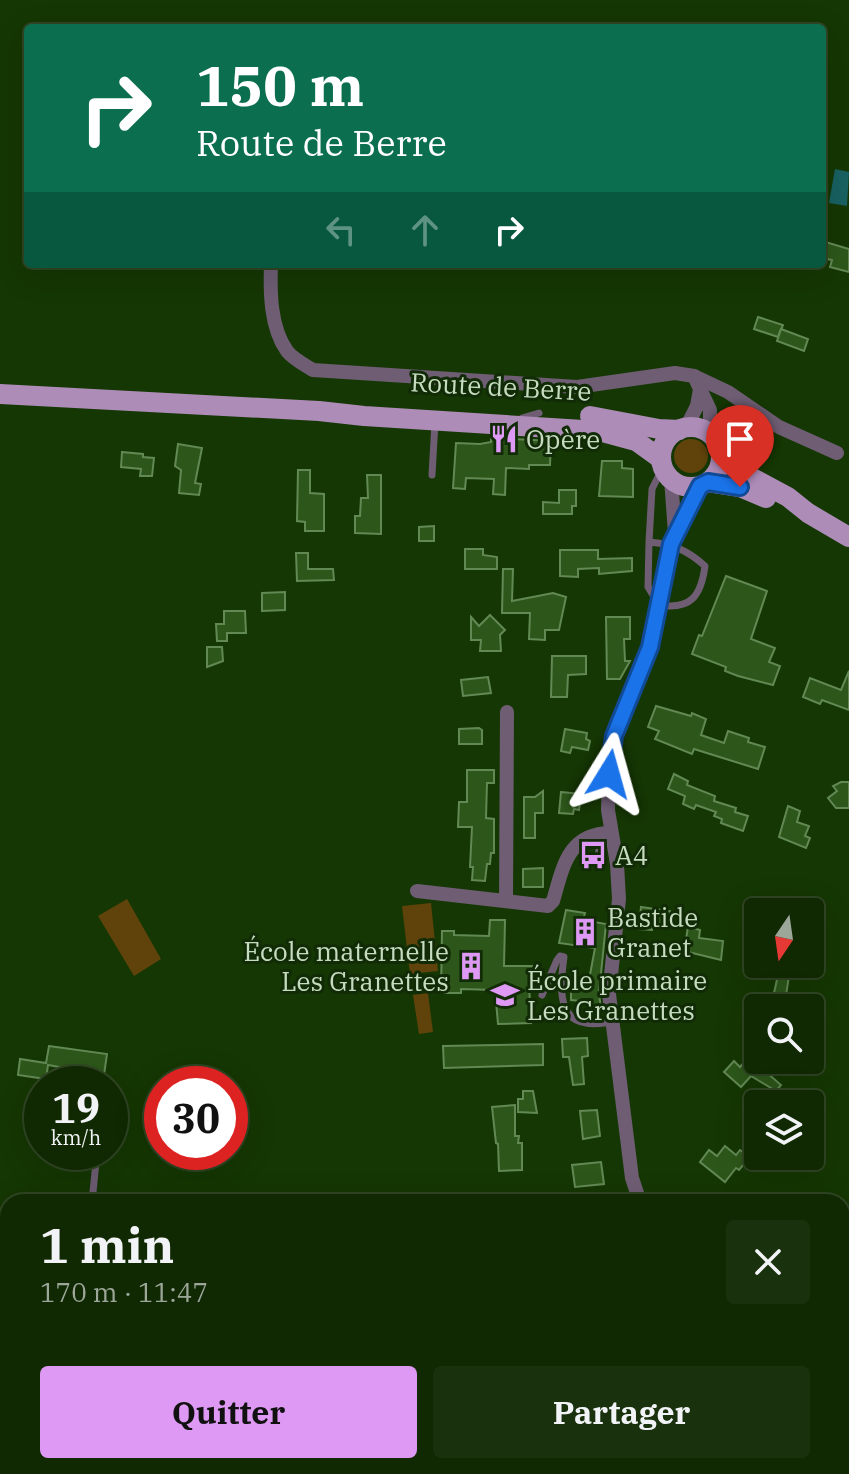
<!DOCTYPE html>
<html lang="fr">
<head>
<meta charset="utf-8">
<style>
  :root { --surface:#102902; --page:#19310c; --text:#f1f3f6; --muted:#9ca699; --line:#304524; --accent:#dd99f3 }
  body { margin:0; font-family:"IBM Plex Serif",serif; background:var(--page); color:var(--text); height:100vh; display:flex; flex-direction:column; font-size:30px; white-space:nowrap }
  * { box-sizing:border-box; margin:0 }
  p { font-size:26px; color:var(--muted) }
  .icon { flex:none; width:44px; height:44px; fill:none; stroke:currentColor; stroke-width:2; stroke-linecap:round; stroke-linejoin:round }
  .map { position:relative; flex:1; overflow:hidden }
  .sheet { position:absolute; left:0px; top:1194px; width:850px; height:280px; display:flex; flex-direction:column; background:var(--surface); border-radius:24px 24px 0 0; box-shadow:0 8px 32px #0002,0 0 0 2px var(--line) }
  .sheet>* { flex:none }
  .guide { position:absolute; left:24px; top:24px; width:802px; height:244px; border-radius:8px; box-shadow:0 8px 32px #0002,0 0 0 2px var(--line); background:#0b6e4f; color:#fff; overflow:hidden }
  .needle { width:52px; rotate:193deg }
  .controls { position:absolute; left:744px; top:898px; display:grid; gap:16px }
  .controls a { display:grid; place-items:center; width:80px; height:80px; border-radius:8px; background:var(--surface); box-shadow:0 8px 32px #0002,0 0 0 2px var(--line); font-size:40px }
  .speed { position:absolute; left:24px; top:1066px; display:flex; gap:16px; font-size:40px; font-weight:700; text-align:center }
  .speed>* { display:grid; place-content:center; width:104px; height:104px; border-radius:50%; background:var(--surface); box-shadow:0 8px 32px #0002,0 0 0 2px var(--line); line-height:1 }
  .speed small { font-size:20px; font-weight:400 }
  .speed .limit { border:12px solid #d22; background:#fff; color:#111 }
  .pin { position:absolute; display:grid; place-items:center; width:68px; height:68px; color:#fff; margin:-82px -34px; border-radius:50% 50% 50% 0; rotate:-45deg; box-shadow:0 0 8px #0007 }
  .pin .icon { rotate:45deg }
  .me { position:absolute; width:88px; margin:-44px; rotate:8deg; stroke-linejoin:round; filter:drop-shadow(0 0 6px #0008) }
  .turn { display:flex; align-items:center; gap:28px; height:168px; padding:0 40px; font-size:36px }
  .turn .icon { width:104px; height:104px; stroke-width:2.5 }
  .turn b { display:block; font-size:56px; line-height:68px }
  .lanes { display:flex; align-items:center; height:76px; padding:0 40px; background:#0003; justify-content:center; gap:40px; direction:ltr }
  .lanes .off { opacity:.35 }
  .round { display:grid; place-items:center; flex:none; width:84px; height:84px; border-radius:8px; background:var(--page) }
  .head { display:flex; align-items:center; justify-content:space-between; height:136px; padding:0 40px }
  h1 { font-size:48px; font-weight:700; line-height:60px }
  .cta { display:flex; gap:16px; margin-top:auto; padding:16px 40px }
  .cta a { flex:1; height:92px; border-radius:8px; background:var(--accent); color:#111; font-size:32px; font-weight:700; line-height:92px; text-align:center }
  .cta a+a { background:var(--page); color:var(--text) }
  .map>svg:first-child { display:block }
  .green { fill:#60430b }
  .water { fill:#196162 }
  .building { fill:#2d571a; stroke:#628854; stroke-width:2 }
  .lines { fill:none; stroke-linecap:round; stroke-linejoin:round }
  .lane { stroke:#6e5d73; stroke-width:7 }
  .street { stroke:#6e5d73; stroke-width:14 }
  .primary { stroke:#ad8cb8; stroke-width:20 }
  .route-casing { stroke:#114b97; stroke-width:20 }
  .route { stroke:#1a73e8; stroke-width:14 }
  .labels { text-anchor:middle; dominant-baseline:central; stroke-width:6; stroke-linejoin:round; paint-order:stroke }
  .street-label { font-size:26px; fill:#c6dbbf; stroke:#112b06 }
  .poi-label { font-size:26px; fill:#c6dbbf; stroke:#112b06; text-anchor:start }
</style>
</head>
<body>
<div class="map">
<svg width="849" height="1474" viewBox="0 0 849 1474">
  <rect width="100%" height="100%" fill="#153703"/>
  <g class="green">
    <circle cx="691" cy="456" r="17"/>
    <path d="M 127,899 L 161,959 L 134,976 L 98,916 Z"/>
    <path d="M 431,903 L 438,971 L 410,974 L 402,906 Z"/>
    <path d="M 428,993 L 433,1032 L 419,1034 L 413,995 Z"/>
  </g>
  <path class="water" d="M 835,169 L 849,172 L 847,206 L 829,203 Z"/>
  <g class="building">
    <path d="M 822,241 L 849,249 L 849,272 L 830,267 L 832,260 L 822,258 Z"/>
    <path d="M 758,317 L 783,325 L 778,337 L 754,329 Z"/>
    <path d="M 781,329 L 808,339 L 804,351 L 777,341 Z"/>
    <path d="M 491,438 L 551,441 L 550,465 L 529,465 L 529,469 L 506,468 L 505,495 L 493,494 L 494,479 L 466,478 L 465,489 L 453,488 L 456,443 L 480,444 L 491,442 Z"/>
    <path d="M 178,444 L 202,448 L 195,483 L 201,484 L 199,495 L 179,493 L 181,470 L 175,466 Z"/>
    <path d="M 122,452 L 143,454 L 143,457 L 154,458 L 152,476 L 140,476 L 141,469 L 121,467 Z"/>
    <path d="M 602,461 L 622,461 L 622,468 L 633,469 L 633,497 L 599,496 Z"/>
    <path d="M 298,470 L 310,470 L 310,493 L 324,494 L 324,531 L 305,531 L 305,522 L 297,521 Z"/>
    <path d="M 367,475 L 381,475 L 381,534 L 355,533 L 355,516 L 360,516 L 361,498 L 368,498 Z"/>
    <path d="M 559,490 L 576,490 L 576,506 L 572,506 L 572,514 L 543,514 L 543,502 L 559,503 Z"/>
    <path d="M 434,526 L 434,541 L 419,541 L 419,527 Z"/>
    <path d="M 465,549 L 483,549 L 483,555 L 497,557 L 497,569 L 465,569 Z"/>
    <path d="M 560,550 L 598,550 L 598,559 L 632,558 L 632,571 L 599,574 L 599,568 L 578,569 L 578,577 L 560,576 Z"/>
    <path d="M 296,553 L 308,553 L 308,569 L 333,569 L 334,580 L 297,581 Z"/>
    <path d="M 503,569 L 513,569 L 512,601 L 553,593 L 566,597 L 559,630 L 545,630 L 545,640 L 529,639 L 530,613 L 502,613 Z"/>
    <path d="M 726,576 L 767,591 L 751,639 L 775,648 L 769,662 L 780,666 L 773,685 L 738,676 L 725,671 L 726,667 L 692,654 L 699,635 L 702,636 Z"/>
    <path d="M 285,592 L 285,610 L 262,611 L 262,593 Z"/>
    <path d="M 224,611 L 245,611 L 246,633 L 227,633 L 227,641 L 217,641 L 216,624 L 224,624 Z"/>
    <path d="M 490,615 L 505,630 L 500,635 L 501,651 L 480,651 L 481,640 L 471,640 L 471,617 L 479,626 Z"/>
    <path d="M 606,617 L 630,617 L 630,639 L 624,639 L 625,661 L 630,661 L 620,679 L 607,679 Z"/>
    <path d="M 207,647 L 222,647 L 223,661 L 207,667 Z"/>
    <path d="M 552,656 L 586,656 L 586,674 L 568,675 L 567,697 L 551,697 Z"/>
    <path d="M 849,671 L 849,710 L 822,700 L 820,704 L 803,697 L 810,678 L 841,690 Z"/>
    <path d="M 488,677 L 491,693 L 463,696 L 461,680 Z"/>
    <path d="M 656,706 L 691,716 L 692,713 L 706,719 L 701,735 L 724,743 L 728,731 L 749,738 L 748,742 L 765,747 L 758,769 L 694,749 L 692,754 L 655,739 L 659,731 L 648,727 Z"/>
    <path d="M 479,728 L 482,730 L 482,744 L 459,744 L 459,729 Z"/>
    <path d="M 565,729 L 587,733 L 586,739 L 590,741 L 588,750 L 572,747 L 570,753 L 561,751 Z"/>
    <path d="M 467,770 L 494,770 L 494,783 L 487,783 L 486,818 L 494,819 L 494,853 L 491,853 L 490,864 L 487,864 L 485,881 L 472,880 L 473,867 L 470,867 L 472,827 L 458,827 L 459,802 L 467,802 Z"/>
    <path d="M 674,774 L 688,781 L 687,785 L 715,796 L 714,801 L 736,808 L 735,812 L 748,816 L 743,831 L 721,823 L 722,819 L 714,816 L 716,812 L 696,805 L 694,809 L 683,804 L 685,796 L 668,789 Z"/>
    <path d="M 841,782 L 849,782 L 849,808 L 836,808 L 828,798 L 837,791 L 833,786 Z"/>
    <path d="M 543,791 L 543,813 L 535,813 L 535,838 L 524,838 L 524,797 L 535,797 Z"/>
    <path d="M 561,792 L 581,794 L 579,810 L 574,809 L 573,814 L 559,813 Z"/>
    <path d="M 788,806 L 800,811 L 797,822 L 809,826 L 805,836 L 810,838 L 806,848 L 779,837 Z"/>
    <path d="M 543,868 L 543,887 L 523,887 L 523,869 Z"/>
    <path d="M 641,907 L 670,911 L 668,925 L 653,922 L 652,930 L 639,929 Z"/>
    <path d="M 566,910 L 585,913 L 583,920 L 606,924 L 599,993 L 601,1009 L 591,1008 L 590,1002 L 571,1000 L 571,979 L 589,980 L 595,948 L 559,943 Z"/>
    <path d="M 490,920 L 505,920 L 504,966 L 535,966 L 535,984 L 529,984 L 531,1023 L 498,1024 L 495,990 L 461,989 L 461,993 L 441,993 L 442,931 L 454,931 L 454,935 L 489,936 Z"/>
    <path d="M 688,927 L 700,930 L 699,938 L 723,941 L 721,960 L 684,951 Z"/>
    <path d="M 758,949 L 758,964 L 791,964 L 786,995 L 774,993 L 778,975 L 763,973 L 758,976 L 754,971 L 746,970 L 748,964 L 745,959 Z"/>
    <path d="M 587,1038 L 588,1056 L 582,1057 L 584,1084 L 573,1085 L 569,1057 L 563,1057 L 562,1039 Z"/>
    <path d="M 543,1044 L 543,1065 L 444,1068 L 443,1046 Z"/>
    <path d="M 49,1046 L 107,1054 L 104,1075 L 48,1065 L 46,1079 L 18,1075 L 20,1059 L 46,1063 Z"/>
    <path d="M 749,1057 L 781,1085 L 776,1091 L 751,1076 L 741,1087 L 724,1072 L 734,1061 L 740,1067 Z"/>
    <path d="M 523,1091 L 533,1091 L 537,1113 L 518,1112 L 518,1099 L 523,1099 Z"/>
    <path d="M 515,1105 L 515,1136 L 519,1136 L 518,1143 L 522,1143 L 522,1170 L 499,1171 L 498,1144 L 496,1143 L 492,1107 Z"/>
    <path d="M 597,1110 L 600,1136 L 583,1139 L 580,1111 Z"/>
    <path d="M 725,1146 L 736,1155 L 740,1150 L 750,1157 L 739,1170 L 736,1168 L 725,1182 L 700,1162 L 709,1150 L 717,1156 Z"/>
    <path d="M 601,1162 L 604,1184 L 575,1187 L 572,1165 Z"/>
  </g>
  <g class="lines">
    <g class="lane">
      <path d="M 522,418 L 539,413"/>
      <path d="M 432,475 L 435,422"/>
      <path d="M 649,542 C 673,544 687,550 705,566 C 701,596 691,610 659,605 L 648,587 L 649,542 L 652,489 L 663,467"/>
      <path d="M 598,859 L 601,833"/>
      <path d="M 542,995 L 557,960 L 560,956 L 564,957 C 561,979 555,1019 586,1023 C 594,1025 603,1023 612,1022"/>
      <path d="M 92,1202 L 97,1152"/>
      <path d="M 300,1466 L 301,1474"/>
      <path d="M 229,1474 L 233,1472 L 238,1474"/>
    </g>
    <g class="street">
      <path d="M 271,264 C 270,292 270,327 287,351 C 293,359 305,365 313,370 L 577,387 L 675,373 L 694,376 L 710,410 L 710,435"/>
      <path d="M 694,376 L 728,392 L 779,427 L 837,453"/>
      <path d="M 686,428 L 697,406 L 700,389"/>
      <path d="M 671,479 L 675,533"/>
      <path d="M 417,891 L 548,906 L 553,901 C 563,867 568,833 611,833"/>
      <path d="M 506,901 L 507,712"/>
      <path d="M 640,1202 L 632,1178 L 609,994 L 619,899 L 617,864 L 608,810 L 609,774 L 614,736 L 650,647 L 671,544 L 700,486"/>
      <path d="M 0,1360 L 8,1361"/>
      <path d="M 250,1466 L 259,1474"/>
      <path d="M 696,1474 L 697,1466"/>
    </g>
    <g class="primary">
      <path d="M 0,394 L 319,411 L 364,416 L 599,431 L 636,441 L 661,459"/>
      <path d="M 590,416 L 659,429 L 679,430"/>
      <circle cx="691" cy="457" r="30"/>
      <path d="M 720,451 L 747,475 L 788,497 L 808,513 L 849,537"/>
      <path d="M 708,482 L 740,487 L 766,498"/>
    </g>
  </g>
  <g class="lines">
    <defs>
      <path id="route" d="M 609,774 L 614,736 L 650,647 L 671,544 L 700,486 L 708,482 L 740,487"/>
    </defs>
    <use href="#route" class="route-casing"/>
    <use href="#route" class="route"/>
  </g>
  <defs>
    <symbol id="restaurant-bare" viewBox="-9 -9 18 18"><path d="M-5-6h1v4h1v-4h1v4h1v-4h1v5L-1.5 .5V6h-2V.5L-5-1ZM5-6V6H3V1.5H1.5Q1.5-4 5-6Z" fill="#dd99f3" stroke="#112b06" stroke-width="2.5" paint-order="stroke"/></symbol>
    <symbol id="bus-bare" viewBox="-9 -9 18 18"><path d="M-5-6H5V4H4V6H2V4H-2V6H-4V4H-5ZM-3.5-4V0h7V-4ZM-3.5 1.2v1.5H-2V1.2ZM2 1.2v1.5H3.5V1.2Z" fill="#dd99f3" stroke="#112b06" stroke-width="2.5" paint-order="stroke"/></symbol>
    <symbol id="building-bare" viewBox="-9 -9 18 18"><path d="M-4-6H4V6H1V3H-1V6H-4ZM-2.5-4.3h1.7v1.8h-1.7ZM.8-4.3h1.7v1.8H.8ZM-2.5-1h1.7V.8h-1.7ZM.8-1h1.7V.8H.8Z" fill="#dd99f3" stroke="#112b06" stroke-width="2.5" paint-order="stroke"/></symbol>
    <symbol id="school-bare" viewBox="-9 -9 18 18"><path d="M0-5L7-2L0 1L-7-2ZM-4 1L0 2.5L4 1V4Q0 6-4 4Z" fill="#dd99f3" stroke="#112b06" stroke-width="2.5" paint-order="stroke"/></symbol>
  </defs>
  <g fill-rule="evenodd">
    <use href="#restaurant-bare" x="484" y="419" width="40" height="40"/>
    <use href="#bus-bare" x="573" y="835" width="40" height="40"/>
    <use href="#building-bare" x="565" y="912" width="40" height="40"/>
    <use href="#building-bare" x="451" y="946" width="40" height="40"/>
    <use href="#school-bare" x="485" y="975" width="40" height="40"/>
  </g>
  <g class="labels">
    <g class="street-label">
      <text transform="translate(501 386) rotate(3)">Route de Berre</text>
    </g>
    <g class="poi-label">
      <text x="526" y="439">Opère</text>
      <text x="615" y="855">A4</text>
      <text x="607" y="917">Bastide<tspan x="607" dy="30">Granet</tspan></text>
      <text x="449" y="951" text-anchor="end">École maternelle<tspan x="449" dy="30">Les Granettes</tspan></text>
      <text x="527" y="980">École primaire<tspan x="527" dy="30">Les Granettes</tspan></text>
    </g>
  </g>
</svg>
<div class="controls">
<a><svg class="needle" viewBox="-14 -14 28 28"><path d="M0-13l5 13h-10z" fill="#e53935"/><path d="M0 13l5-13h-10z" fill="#9ca699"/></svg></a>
<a><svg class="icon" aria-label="search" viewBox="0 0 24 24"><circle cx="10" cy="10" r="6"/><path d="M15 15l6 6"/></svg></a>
<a><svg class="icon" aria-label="layers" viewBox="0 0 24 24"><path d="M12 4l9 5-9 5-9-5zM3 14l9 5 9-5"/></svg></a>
</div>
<div class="speed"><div>19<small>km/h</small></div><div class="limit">30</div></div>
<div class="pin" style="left:740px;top:487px;background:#d93025"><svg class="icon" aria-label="arrive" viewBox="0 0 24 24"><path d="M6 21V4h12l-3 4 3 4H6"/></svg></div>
<svg class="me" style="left:609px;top:774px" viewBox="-20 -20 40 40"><path d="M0-17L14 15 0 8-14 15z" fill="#1a73e8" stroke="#fff" stroke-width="4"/></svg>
<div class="guide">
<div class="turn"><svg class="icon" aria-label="right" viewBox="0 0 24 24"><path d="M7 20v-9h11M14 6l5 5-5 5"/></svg><div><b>150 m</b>Route de Berre</div></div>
<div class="lanes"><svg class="icon off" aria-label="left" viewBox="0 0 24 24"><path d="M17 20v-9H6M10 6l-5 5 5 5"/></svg><svg class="icon off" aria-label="ahead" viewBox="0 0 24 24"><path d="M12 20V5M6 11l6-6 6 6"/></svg><svg class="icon" aria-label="right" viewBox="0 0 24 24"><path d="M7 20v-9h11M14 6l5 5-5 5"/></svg></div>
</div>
<section class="sheet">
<div class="head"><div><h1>1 min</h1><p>170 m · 11:47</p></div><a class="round"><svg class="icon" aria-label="close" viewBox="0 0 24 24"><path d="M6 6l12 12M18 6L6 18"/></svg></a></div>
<div class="cta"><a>Quitter</a><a>Partager</a></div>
</section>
</div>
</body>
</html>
